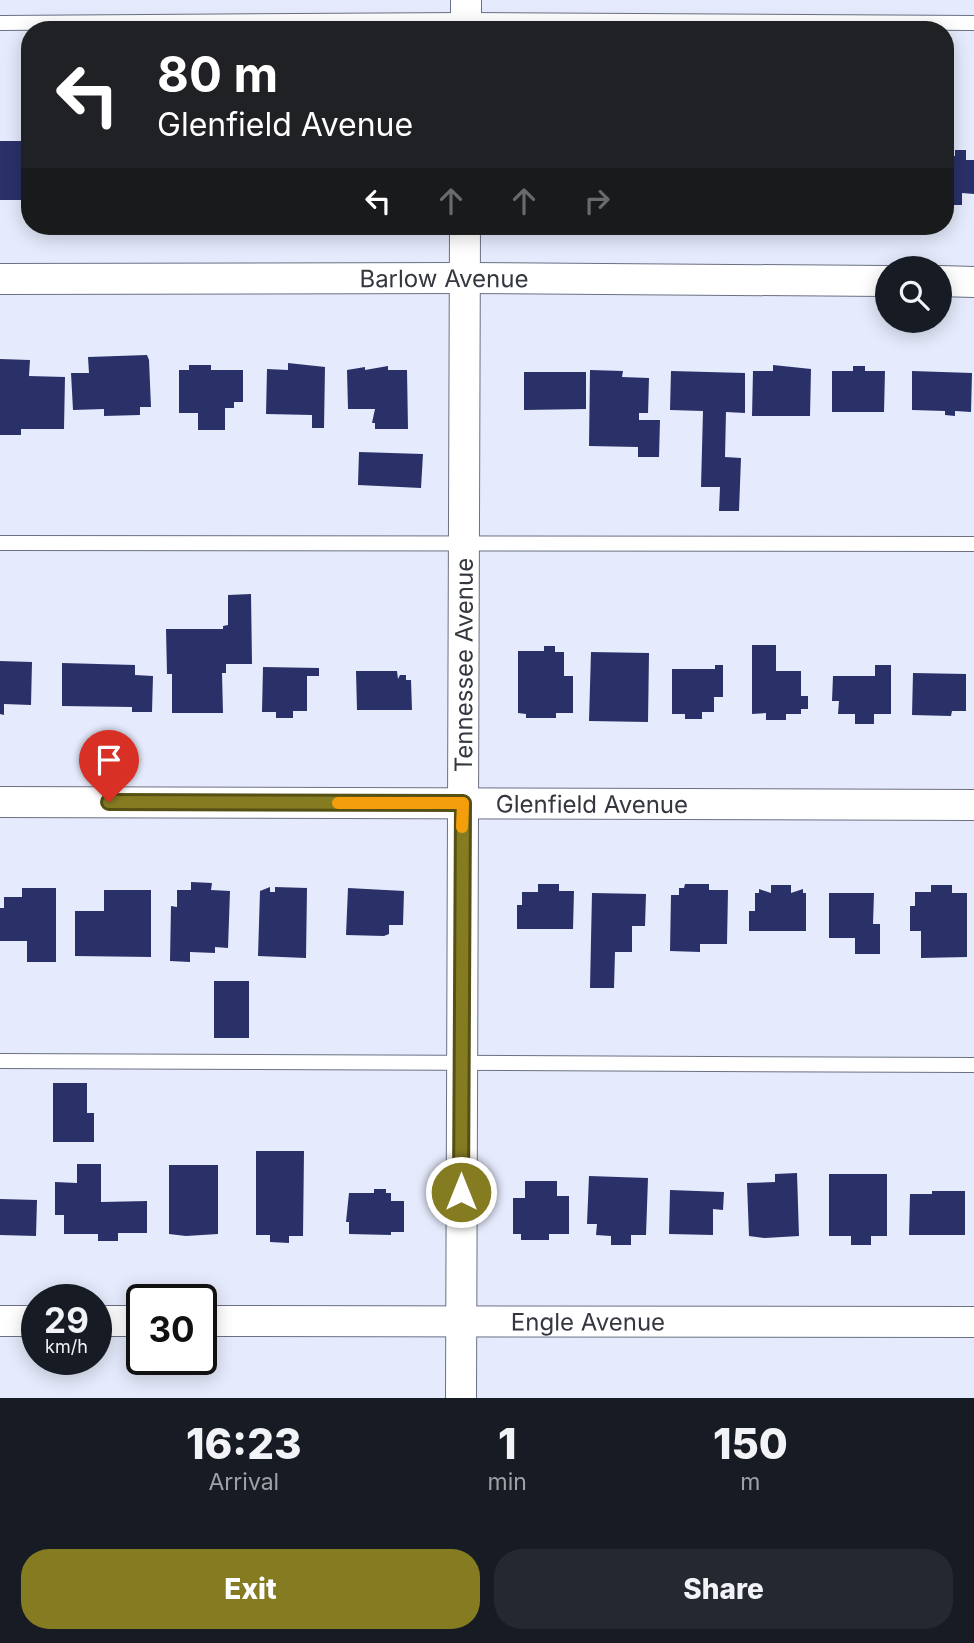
<!DOCTYPE html>
<html lang="en">
<head>
<meta charset="utf-8">
<style>
  :root { --surface:#171b24; --page:#242831; --text:#f1f3f6; --muted:#9ea1a6; --accent:#857b21 }
  body { margin:0; font-family:Inter,sans-serif; background:var(--page); color:var(--text); height:100vh; display:flex; flex-direction:column; font-size:26px; white-space:nowrap }
  * { box-sizing:border-box; margin:0 }
  p { font-size:23px; color:var(--muted) }
  .icon { flex:none; width:38px; height:38px; fill:none; stroke:currentColor; stroke-width:2; stroke-linecap:round; stroke-linejoin:round }
  .map { position:relative; height:1398px; overflow:hidden }
  .details { display:flex; flex-direction:column; background:var(--surface); flex:1 }
  .details>* { flex:none }
  .top-card { position:absolute; left:21px; top:21px; width:933px; height:214px; border-radius:28px; box-shadow:0 4px 18px #0003; background:#202124; color:#fff; overflow:hidden }
  .buttons { position:absolute; left:875px; top:256px; display:grid; gap:14px }
  .buttons a { display:grid; place-items:center; width:77px; height:77px; border-radius:50%; background:var(--surface); box-shadow:0 4px 18px #0003; font-size:35px }
  .speed { position:absolute; left:21px; top:1284px; display:flex; gap:14px; font-size:35px; font-weight:700; text-align:center }
  .speed>* { display:grid; place-content:center; width:91px; height:91px; border-radius:50%; background:var(--surface); box-shadow:0 4px 18px #0003; line-height:1 }
  .speed small { font-size:18px; font-weight:400 }
  .speed .limit { border:4px solid #111; border-radius:10px; background:#fff; color:#111 }
  .pin { position:absolute; display:grid; place-items:center; width:60px; height:60px; color:#fff; margin:-72px -30px; border-radius:50% 50% 50% 0; rotate:-45deg; box-shadow:0 0 7px #0007 }
  .pin .icon { rotate:45deg }
  .me { position:absolute; width:77px; margin:-38px; rotate:0deg; stroke-linejoin:round; filter:drop-shadow(0 0 5px #0008) }
  .turn { display:flex; align-items:center; gap:24px; height:147px; padding:0 21px; font-size:32px }
  .turn .icon { width:91px; height:91px; stroke-width:2.5 }
  .turn b { display:block; font-size:49px; line-height:60px }
  .lanes { display:flex; align-items:center; height:66px; padding:0 21px; background:#0003; justify-content:center; gap:35px; direction:ltr }
  .lanes .off { opacity:.35 }
  .eta { display:flex; justify-content:space-evenly; align-items:center; height:119px; text-align:center }
  .eta b { font-size:42px; font-weight:800; line-height:49px }
  .button { display:flex; gap:14px; margin-top:auto; padding:14px 21px }
  .button a { flex:1; height:80px; border-radius:28px; background:var(--accent); color:#fff; font-size:28px; font-weight:800; line-height:80px; text-align:center }
  .button a+a { background:var(--page); color:var(--text) }
  .map>svg:first-child { display:block }
  .building { fill:#2a3169 }
  .lines { fill:none; stroke-linecap:round; stroke-linejoin:round }
  .lane-casing { stroke:#6b7084; stroke-width:16 }
  .street-casing { stroke:#6b7084; stroke-width:32 }
  .lane { stroke:#fff; stroke-width:14 }
  .street { stroke:#fff; stroke-width:30 }
  .route-casing { stroke:#565015; stroke-width:18 }
  .route { stroke:#857b21; stroke-width:12 }
  .slow { stroke:#f59e0b; stroke-width:12 }
  .labels { text-anchor:middle; dominant-baseline:central; stroke-width:7; stroke-linejoin:round; paint-order:stroke }
  .street-label { font-size:24px; fill:#353740; stroke:#f6f7fc }
</style>
</head>
<body>
<div class="map">
<svg width="974" height="1398" viewBox="0 0 974 1398">
  <rect width="100%" height="100%" fill="#e5eafc"/>
  <g class="building">
    <path d="M 0,141 L 30,141 L 29,200 L 0,200 Z"/>
    <path d="M 955,150 L 966,150 L 966,160 L 974,160 L 974,194 L 962,193 L 962,205 L 945,205 L 945,156 L 955,156 Z"/>
    <path d="M 147,355 L 149,360 L 151,407 L 140,407 L 140,415 L 104,416 L 104,409 L 73,410 L 71,373 L 89,373 L 88,357 Z"/>
    <path d="M 0,359 L 30,360 L 29,376 L 65,377 L 64,429 L 21,429 L 21,435 L 0,435 Z"/>
    <path d="M 288,363 L 325,367 L 324,428 L 312,428 L 312,415 L 266,414 L 267,369 L 288,370 Z"/>
    <path d="M 189,365 L 211,365 L 211,370 L 243,370 L 243,402 L 234,402 L 234,408 L 225,408 L 225,430 L 198,430 L 198,413 L 179,413 L 179,370 L 189,370 Z"/>
    <path d="M 773,365 L 811,369 L 810,416 L 752,416 L 753,371 L 773,371 Z"/>
    <path d="M 388,366 L 388,370 L 407,370 L 408,429 L 375,429 L 375,423 L 372,423 L 375,409 L 348,409 L 347,370 L 365,367 L 365,370 Z"/>
    <path d="M 853,366 L 865,366 L 865,371 L 885,371 L 884,412 L 832,412 L 832,371 L 853,371 Z"/>
    <path d="M 590,370 L 623,371 L 622,377 L 649,378 L 648,413 L 639,413 L 639,420 L 660,420 L 659,457 L 638,457 L 638,447 L 589,446 Z"/>
    <path d="M 671,371 L 745,373 L 745,413 L 726,412 L 725,457 L 741,458 L 739,511 L 719,511 L 720,487 L 701,487 L 703,411 L 670,410 Z"/>
    <path d="M 912,371 L 972,373 L 971,412 L 955,411 L 955,416 L 945,415 L 945,411 L 912,410 Z"/>
    <path d="M 524,372 L 586,372 L 586,409 L 524,410 Z"/>
    <path d="M 359,452 L 423,454 L 421,488 L 358,485 Z"/>
    <path d="M 251,594 L 252,664 L 226,664 L 226,673 L 222,673 L 223,713 L 172,713 L 172,674 L 167,674 L 166,629 L 223,629 L 223,626 L 228,625 L 228,595 Z"/>
    <path d="M 752,645 L 776,645 L 776,671 L 801,671 L 801,696 L 808,696 L 808,709 L 801,709 L 801,714 L 786,714 L 786,720 L 766,720 L 766,713 L 752,714 Z"/>
    <path d="M 544,646 L 555,646 L 555,652 L 564,652 L 564,676 L 573,676 L 573,713 L 556,713 L 556,718 L 526,718 L 526,714 L 518,713 L 518,651 L 544,651 Z"/>
    <path d="M 591,652 L 649,653 L 648,722 L 589,721 Z"/>
    <path d="M 0,661 L 32,662 L 31,705 L 4,704 L 4,715 L 0,714 Z"/>
    <path d="M 62,663 L 135,665 L 135,675 L 153,676 L 152,712 L 132,712 L 132,707 L 62,706 Z"/>
    <path d="M 715,665 L 723,665 L 723,697 L 714,697 L 714,712 L 702,712 L 702,719 L 685,719 L 685,714 L 672,714 L 672,669 L 715,669 Z"/>
    <path d="M 875,665 L 891,665 L 891,714 L 874,714 L 874,724 L 855,724 L 855,714 L 838,714 L 839,701 L 832,701 L 833,676 L 875,676 Z"/>
    <path d="M 263,667 L 319,668 L 319,676 L 307,676 L 307,711 L 293,711 L 293,718 L 276,718 L 276,712 L 262,712 Z"/>
    <path d="M 356,671 L 397,671 L 398,679 L 400,675 L 406,675 L 406,680 L 411,680 L 412,710 L 357,710 Z"/>
    <path d="M 913,673 L 966,674 L 966,711 L 952,711 L 951,716 L 912,715 Z"/>
    <path d="M 191,882 L 212,883 L 211,890 L 230,891 L 228,948 L 215,947 L 215,953 L 190,952 L 190,962 L 170,961 L 171,906 L 177,907 L 177,890 L 191,890 Z"/>
    <path d="M 538,884 L 559,884 L 559,891 L 574,891 L 573,929 L 517,929 L 517,905 L 522,905 L 522,892 L 538,892 Z"/>
    <path d="M 685,884 L 709,884 L 709,890 L 728,890 L 727,944 L 700,944 L 700,952 L 670,951 L 671,895 L 679,895 L 679,888 L 684,888 Z"/>
    <path d="M 771,885 L 791,885 L 791,893 L 803,889 L 803,893 L 806,893 L 806,931 L 749,931 L 749,911 L 755,911 L 755,893 L 759,893 L 759,889 L 771,893 Z"/>
    <path d="M 931,885 L 952,885 L 952,893 L 967,893 L 967,957 L 921,958 L 921,931 L 910,931 L 910,906 L 915,906 L 915,892 L 931,892 Z"/>
    <path d="M 270,887 L 270,892 L 275,892 L 275,887 L 307,888 L 306,958 L 258,956 L 260,891 Z"/>
    <path d="M 22,888 L 56,888 L 56,962 L 27,962 L 27,941 L 0,941 L 0,908 L 4,908 L 4,897 L 22,897 Z"/>
    <path d="M 348,888 L 404,891 L 403,925 L 389,925 L 389,934 L 384,936 L 346,935 Z"/>
    <path d="M 104,890 L 151,890 L 151,957 L 75,956 L 75,911 L 104,911 Z"/>
    <path d="M 592,893 L 646,894 L 645,926 L 632,926 L 632,952 L 615,952 L 614,988 L 590,988 Z"/>
    <path d="M 829,893 L 874,893 L 873,924 L 880,924 L 880,954 L 855,954 L 855,938 L 829,938 Z"/>
    <rect x="214" y="981" width="35" height="57"/>
    <path d="M 53,1083 L 87,1083 L 87,1113 L 94,1113 L 94,1142 L 53,1142 Z"/>
    <path d="M 256,1151 L 304,1151 L 303,1236 L 289,1236 L 289,1243 L 270,1242 L 270,1235 L 256,1235 Z"/>
    <path d="M 77,1164 L 101,1164 L 101,1202 L 147,1201 L 147,1233 L 118,1233 L 118,1241 L 98,1241 L 98,1234 L 64,1234 L 64,1215 L 55,1215 L 55,1182 L 77,1183 Z"/>
    <path d="M 169,1165 L 218,1165 L 218,1234 L 186,1236 L 169,1234 Z"/>
    <path d="M 797,1173 L 799,1236 L 765,1238 L 749,1236 L 747,1183 L 775,1182 L 775,1174 Z"/>
    <path d="M 829,1174 L 887,1174 L 887,1236 L 871,1236 L 871,1245 L 851,1245 L 851,1236 L 829,1236 Z"/>
    <path d="M 589,1176 L 648,1178 L 646,1235 L 631,1235 L 631,1245 L 611,1245 L 611,1236 L 596,1235 L 597,1224 L 587,1224 Z"/>
    <path d="M 525,1181 L 557,1181 L 557,1196 L 569,1196 L 569,1234 L 549,1234 L 549,1240 L 521,1240 L 521,1234 L 513,1234 L 513,1198 L 525,1198 Z"/>
    <path d="M 374,1189 L 386,1189 L 386,1193 L 391,1193 L 391,1201 L 404,1201 L 404,1232 L 391,1232 L 391,1235 L 349,1234 L 349,1222 L 346,1222 L 349,1193 L 374,1193 Z"/>
    <path d="M 670,1190 L 724,1192 L 723,1210 L 713,1209 L 713,1235 L 669,1234 Z"/>
    <path d="M 932,1191 L 965,1191 L 965,1235 L 909,1235 L 910,1194 L 932,1194 Z"/>
    <path d="M 0,1199 L 37,1200 L 36,1236 L 0,1235 Z"/>
  </g>
  <g class="lines">
    <defs>
      <g id="lane">
        <path d="M 0,23 L 466,20 L 974,23"/>
        <path d="M 0,543 L 974,544"/>
        <path d="M 0,1061 L 974,1065"/>
      </g>
      <g id="street">
        <path d="M 466,30 L 466,0"/>
        <path id="s1" d="M 0,279 L 465,278 L 887,281"/>
        <path d="M 940,281 L 974,282"/>
        <path id="s2" d="M 0,802 L 974,805"/>
        <path d="M 0,1321 L 37,1321"/>
        <path d="M 96,1321 L 142,1321"/>
        <path id="s3" d="M 201,1321 L 974,1322"/>
        <path id="s4" d="M 461,1398 L 465,226"/>
      </g>
    </defs>
    <use href="#lane" class="lane-casing"/>
    <use href="#street" class="street-casing"/>
    <use href="#lane" class="lane"/>
    <use href="#street" class="street"/>
  </g>
  <g class="lines">
    <defs>
      <path id="route" d="M 109,802 L 463,803 L 461,1192"/>
    </defs>
    <use href="#route" class="route-casing"/>
    <use href="#route" class="route"/>
    <path class="slow" d="M 338,803 L 463,803 L 462,827"/>
  </g>
  <g class="labels">
    <g class="street-label">
      <text stroke="none"><textPath href="#s1" startOffset="444">Barlow Avenue</textPath></text>
      <text stroke="none"><textPath href="#s4" startOffset="733">Tennessee Avenue</textPath></text>
      <text stroke="none"><textPath href="#s2" startOffset="592">Glenfield Avenue</textPath></text>
      <text stroke="none"><textPath href="#s3" startOffset="387">Engle Avenue</textPath></text>
    </g>
  </g>
</svg>
<div class="buttons">
<a><svg class="icon" aria-label="search" viewBox="0 0 24 24"><circle cx="10" cy="10" r="6"/><path d="M15 15l6 6"/></svg></a>
</div>
<div class="speed"><div>29<small>km/h</small></div><div class="limit">30</div></div>
<div class="pin" style="left:109px;top:802px;background:#d93025"><svg class="icon" aria-label="arrive" viewBox="0 0 24 24"><path d="M6 21V4h12l-3 4 3 4H6"/></svg></div>
<svg class="me" style="left:461px;top:1192px" viewBox="-20 -20 40 40"><circle r="17" fill="#857b21" stroke="#fff" stroke-width="3"/><path d="M0-11L8 9 0 5-8 9z" fill="#fff"/></svg>
<div class="top-card">
<div class="turn"><svg class="icon" aria-label="left" viewBox="0 0 24 24"><path d="M17 20v-9H6M10 6l-5 5 5 5"/></svg><div><b>80 m</b>Glenfield Avenue</div></div>
<div class="lanes"><svg class="icon" aria-label="left" viewBox="0 0 24 24"><path d="M17 20v-9H6M10 6l-5 5 5 5"/></svg><svg class="icon off" aria-label="ahead" viewBox="0 0 24 24"><path d="M12 20V5M6 11l6-6 6 6"/></svg><svg class="icon off" aria-label="ahead" viewBox="0 0 24 24"><path d="M12 20V5M6 11l6-6 6 6"/></svg><svg class="icon off" aria-label="right" viewBox="0 0 24 24"><path d="M7 20v-9h11M14 6l5 5-5 5"/></svg></div>
</div>
</div>
<section class="details">
<div class="eta">
<div><b>16:23</b><p>Arrival</p></div>
<div><b>1</b><p>min</p></div>
<div><b>150</b><p>m</p></div>
</div>
<div class="button"><a>Exit</a><a>Share</a></div>
</section>
</body>
</html>
